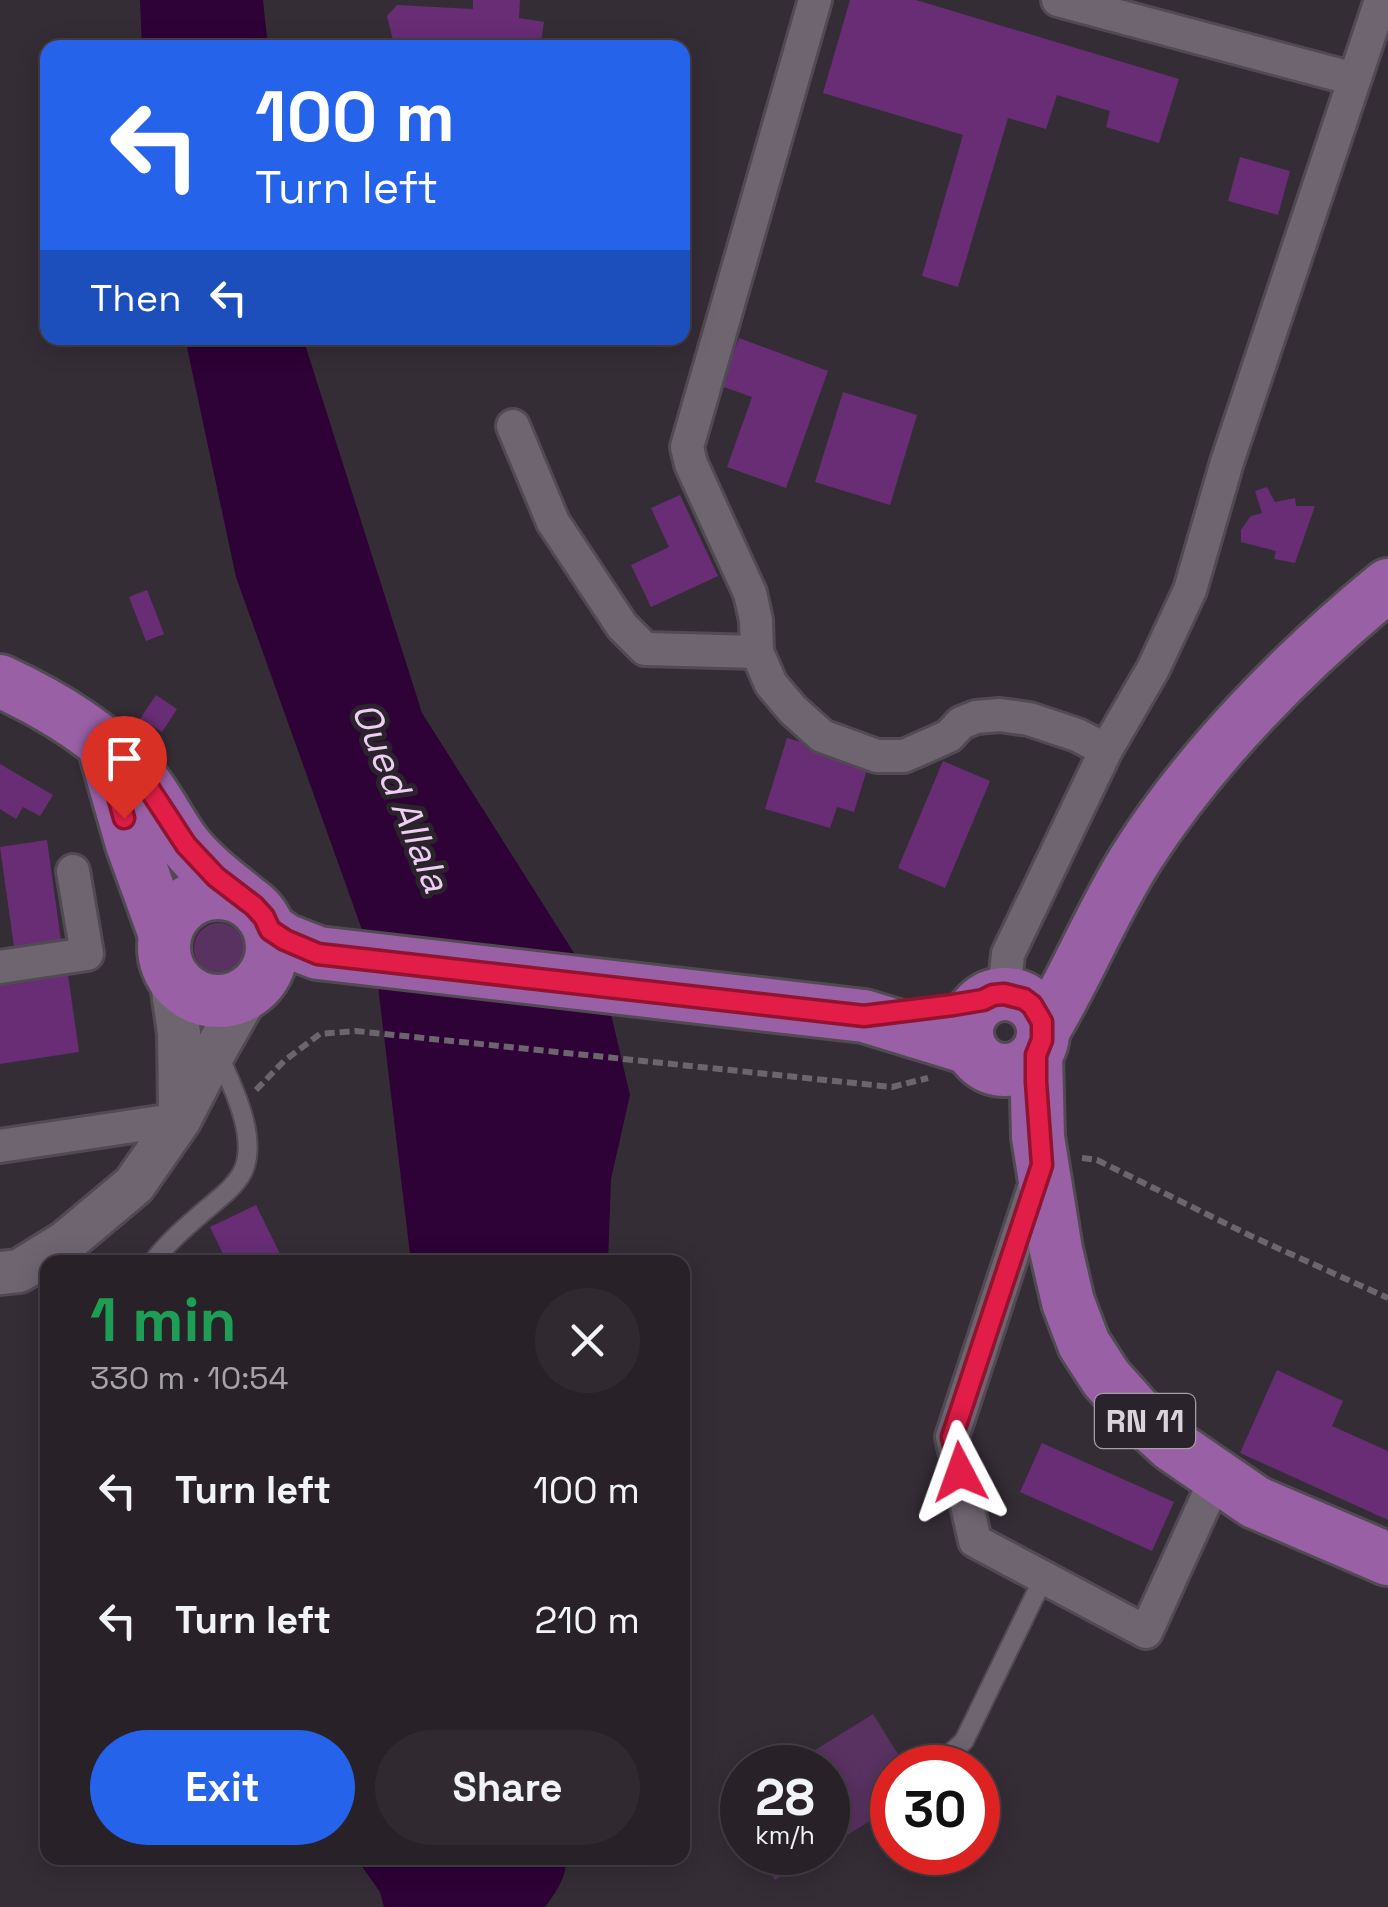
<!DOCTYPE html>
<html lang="en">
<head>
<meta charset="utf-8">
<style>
  :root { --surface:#282228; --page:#302a30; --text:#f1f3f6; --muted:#a5a4a8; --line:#443f45; --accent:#2563eb }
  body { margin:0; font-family:"Space Grotesk",sans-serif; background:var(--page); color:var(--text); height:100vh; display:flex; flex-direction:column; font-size:38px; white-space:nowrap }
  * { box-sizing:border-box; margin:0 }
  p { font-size:32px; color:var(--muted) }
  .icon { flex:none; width:55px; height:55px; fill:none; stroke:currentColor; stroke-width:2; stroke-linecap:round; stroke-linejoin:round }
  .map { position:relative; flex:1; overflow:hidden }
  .side { position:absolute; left:40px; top:1255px; width:650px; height:610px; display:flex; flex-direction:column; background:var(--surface); border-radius:20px; box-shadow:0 5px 25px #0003,0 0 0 2px var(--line) }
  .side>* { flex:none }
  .banner { position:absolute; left:40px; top:40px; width:650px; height:305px; border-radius:20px; box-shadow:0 5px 25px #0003,0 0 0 2px var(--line); background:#2563eb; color:#fff; overflow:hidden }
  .speed { position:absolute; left:720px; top:1745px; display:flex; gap:20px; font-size:50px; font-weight:700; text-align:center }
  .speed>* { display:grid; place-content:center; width:130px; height:130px; border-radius:50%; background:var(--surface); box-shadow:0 5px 25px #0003,0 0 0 2px var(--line); line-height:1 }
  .speed small { font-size:25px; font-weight:400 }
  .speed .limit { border:15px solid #d22; background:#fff; color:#111 }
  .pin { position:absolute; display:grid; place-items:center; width:85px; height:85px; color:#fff; margin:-102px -42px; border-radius:50% 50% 50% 0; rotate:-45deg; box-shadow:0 0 10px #0007 }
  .pin .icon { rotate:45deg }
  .me { position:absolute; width:110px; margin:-55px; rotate:356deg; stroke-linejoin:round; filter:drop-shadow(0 0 8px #0008) }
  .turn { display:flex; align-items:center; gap:35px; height:210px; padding:0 50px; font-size:45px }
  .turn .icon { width:130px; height:130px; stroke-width:2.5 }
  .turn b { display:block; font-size:70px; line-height:85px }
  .then { display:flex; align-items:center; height:95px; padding:0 50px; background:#0003; gap:20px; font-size:38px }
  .round { display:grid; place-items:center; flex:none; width:105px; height:105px; border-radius:52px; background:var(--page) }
  .headline { display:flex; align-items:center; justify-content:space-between; height:170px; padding:0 50px }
  h1 { font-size:60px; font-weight:800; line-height:75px; color:#1e9e55 }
  .primary-button { display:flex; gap:20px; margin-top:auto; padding:20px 50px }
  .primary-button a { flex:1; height:115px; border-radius:60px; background:var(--accent); color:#fff; font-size:40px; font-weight:800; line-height:115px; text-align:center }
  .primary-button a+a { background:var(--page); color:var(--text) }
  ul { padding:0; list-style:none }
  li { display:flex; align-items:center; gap:30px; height:130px; padding:0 50px }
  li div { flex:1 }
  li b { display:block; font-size:38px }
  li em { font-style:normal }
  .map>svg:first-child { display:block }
  .green { fill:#593261 }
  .water { fill:#2e0137 }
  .building { fill:#682d75 }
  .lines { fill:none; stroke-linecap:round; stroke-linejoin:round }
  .service-casing { stroke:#514a53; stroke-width:22 }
  .minor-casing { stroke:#514a53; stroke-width:38 }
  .tertiary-casing { stroke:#514a53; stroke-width:48 }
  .primary-casing { stroke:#514a53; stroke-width:58 }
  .path { stroke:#6c656d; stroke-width:6; stroke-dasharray:10 5; stroke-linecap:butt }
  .service { stroke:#6e6570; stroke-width:18 }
  .minor { stroke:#6e6570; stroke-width:32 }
  .tertiary { stroke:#6e6570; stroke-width:42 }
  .primary { stroke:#9960a5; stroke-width:52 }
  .route-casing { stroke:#92132f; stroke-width:25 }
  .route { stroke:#e11d48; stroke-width:18 }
  .labels { text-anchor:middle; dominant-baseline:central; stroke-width:10; stroke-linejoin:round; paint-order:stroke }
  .shield { fill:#2b232c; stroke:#a59fa6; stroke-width:2.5 }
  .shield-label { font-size:32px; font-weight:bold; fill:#d9d4da }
  .water-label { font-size:38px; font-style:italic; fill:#eecef5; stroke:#2b232c }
</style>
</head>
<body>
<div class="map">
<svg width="1388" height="1907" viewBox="0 0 1388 1907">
  <rect width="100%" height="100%" fill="#352d36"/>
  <g class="green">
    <circle cx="219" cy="948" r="25"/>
    <path d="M 873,1714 L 906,1767 L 892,1768 L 892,1807 L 828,1847 L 828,1768 L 788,1767 Z"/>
    <path d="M 758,1853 L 819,1853 L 775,1880 Z"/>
  </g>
  <g class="water">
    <path d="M 140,0 L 263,0 L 268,47 L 142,47 Z"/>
    <path d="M 185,338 L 303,338 L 422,713 L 610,1010 L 630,1095 L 611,1179 L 608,1262 L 411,1262 L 376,969 L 236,577 Z"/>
    <path d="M 356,1858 L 566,1858 C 567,1877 556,1892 545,1907 L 384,1907 L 380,1892 Z"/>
  </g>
  <g class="building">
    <path d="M 473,0 L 520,0 L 519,18 L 544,22 L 540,48 L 395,48 L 387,16 L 397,5 L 473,9 Z"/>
    <path d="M 850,0 L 916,0 L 1179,79 L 1159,143 L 1106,127 L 1110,111 L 1057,95 L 1046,129 L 1008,118 L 958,287 L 922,276 L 963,135 L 823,93 Z"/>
    <path d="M 1240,157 L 1290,171 L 1278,215 L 1228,201 Z"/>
    <path d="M 739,338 L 828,371 L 786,488 L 727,467 L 752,397 L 721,386 Z"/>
    <path d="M 843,392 L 917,415 L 890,505 L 815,482 Z"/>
    <path d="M 1267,487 L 1275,502 L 1295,498 L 1296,506 L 1315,506 L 1295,563 L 1274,559 L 1276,551 L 1241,542 L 1241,530 L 1245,524 L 1251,516 L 1262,513 L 1255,491 Z"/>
    <path d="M 680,495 L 718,576 L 651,607 L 631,565 L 669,547 L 651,508 Z"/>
    <path d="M 147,590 L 164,634 L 146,641 L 129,597 Z"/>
    <path d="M 156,695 L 177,709 L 162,732 L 140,719 Z"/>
    <path d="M 787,738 L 869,763 L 854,812 L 837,807 L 830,828 L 765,809 Z"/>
    <path d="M 943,761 L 990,781 L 945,888 L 898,868 Z"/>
    <path d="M 0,764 L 53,795 L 40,816 L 23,807 L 16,819 L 0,809 Z"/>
    <path d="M 47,840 L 61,941 L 14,947 L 0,847 Z"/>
    <path d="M 68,975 L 79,1052 L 0,1064 L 0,985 Z"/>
    <path d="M 256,1205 L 284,1262 L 227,1262 L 210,1227 Z"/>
    <path d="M 1277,1370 L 1343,1401 L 1332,1426 L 1388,1451 L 1388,1520 L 1240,1453 Z"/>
    <path d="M 1042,1443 L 1174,1502 L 1152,1551 L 1020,1492 Z"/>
  </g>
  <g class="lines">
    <defs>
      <g id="service">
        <path d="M 153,1262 C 167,1243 185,1228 203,1212 C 216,1201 234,1188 242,1173 C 260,1139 231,1083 217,1052"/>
        <path d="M 940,1763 L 964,1741 L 1044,1577"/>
      </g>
      <g id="minor">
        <path d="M 815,0 L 687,447 L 691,464 L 750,593 L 756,620 L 757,652 L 771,684 L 793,710 L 822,736 L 877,756 L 904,756 L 949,736 L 961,723 L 976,717 L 1000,715 L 1029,719 L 1077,735 L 1106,750"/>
        <path d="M 1058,0 L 1354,79"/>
        <path d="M 513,426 L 553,522 L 622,626 L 645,649 L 757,652"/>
        <path d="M 0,967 L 87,954 L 73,871"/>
        <path d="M 1004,993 L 1008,954 L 1106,750 L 1153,669 L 1190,590 L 1227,462 L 1381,0"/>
        <path d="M 0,1146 L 180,1119"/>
        <path d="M 1037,1179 L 952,1437 L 975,1541 L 1146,1632 L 1217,1476"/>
      </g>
      <g id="tertiary">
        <path d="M 171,977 L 179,1033 L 180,1108"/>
        <path d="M 0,1273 L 19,1271 L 66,1242 L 134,1185 L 180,1119 L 216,1049 L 248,993"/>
      </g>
      <g id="primary">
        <path d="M 0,681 C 50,704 101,735 139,776 C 158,798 169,824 186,846 C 202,866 223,882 243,898"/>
        <path d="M 105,750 L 132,844 L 165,935"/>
        <circle cx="218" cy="947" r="54"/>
        <path d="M 270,930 L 285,940 L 318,953 L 864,1016 L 969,1048"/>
        <circle cx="1005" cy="1032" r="38"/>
        <path d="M 1043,1031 C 1078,974 1102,911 1138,855 C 1202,755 1296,660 1388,585"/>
        <path d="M 1036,1055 L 1038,1137 L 1056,1250 L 1068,1302 L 1084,1344 L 1106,1378 L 1140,1416 L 1172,1445 L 1255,1502 L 1388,1559"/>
      </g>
    </defs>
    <use href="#service" class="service-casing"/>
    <use href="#minor" class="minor-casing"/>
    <use href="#tertiary" class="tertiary-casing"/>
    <use href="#primary" class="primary-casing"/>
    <g class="path">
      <path d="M 256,1090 L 284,1061 L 320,1034 L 356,1031 L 892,1087 L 928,1078"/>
      <path d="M 1082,1158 L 1097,1160 L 1251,1236 L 1388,1298"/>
    </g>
    <use href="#service" class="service"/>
    <use href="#minor" class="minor"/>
    <use href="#tertiary" class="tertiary"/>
    <use href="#primary" class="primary"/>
  </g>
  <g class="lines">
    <defs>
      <path id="route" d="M 124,818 L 103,743 L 150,790 L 186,845 L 216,877 L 254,906 L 264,917 L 270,930 L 285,940 L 318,954 L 864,1016 L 953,1005 L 983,1000 L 993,995 L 1004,994 L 1024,999 L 1032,1005 L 1042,1022 L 1042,1040 L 1036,1055 L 1036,1082 L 1042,1165 L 952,1437 L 960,1472"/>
    </defs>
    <use href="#route" class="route-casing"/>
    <use href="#route" class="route"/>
  </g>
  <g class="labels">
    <rect class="shield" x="1095" y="1394" width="100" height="54" rx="8"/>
    <g class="shield-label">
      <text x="1145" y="1421">RN 11</text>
    </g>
    <g class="water-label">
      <text transform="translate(401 797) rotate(68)">Oued Allala</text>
    </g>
  </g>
</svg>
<div class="speed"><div>28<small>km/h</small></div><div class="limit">30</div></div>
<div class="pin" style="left:124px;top:818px;background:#d93025"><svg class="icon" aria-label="arrive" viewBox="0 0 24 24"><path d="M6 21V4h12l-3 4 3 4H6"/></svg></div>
<svg class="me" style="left:960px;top:1472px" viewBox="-20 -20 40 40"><path d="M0-17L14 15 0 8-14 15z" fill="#e11d48" stroke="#fff" stroke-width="4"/></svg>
<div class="banner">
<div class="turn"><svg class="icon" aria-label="left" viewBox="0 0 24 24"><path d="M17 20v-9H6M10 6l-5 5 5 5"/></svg><div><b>100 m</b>Turn left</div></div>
<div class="then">Then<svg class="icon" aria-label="left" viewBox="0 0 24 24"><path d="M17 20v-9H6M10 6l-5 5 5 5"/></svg></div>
</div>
<section class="side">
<div class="headline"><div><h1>1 min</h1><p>330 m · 10:54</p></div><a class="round"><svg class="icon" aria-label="close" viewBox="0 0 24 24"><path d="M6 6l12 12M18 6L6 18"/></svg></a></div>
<ul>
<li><svg class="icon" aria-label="left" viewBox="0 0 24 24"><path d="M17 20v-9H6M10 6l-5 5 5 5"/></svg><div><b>Turn left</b></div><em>100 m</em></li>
<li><svg class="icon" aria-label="left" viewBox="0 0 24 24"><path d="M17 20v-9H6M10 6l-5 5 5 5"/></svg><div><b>Turn left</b></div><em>210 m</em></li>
</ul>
<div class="primary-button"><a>Exit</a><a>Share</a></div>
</section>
</div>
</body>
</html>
